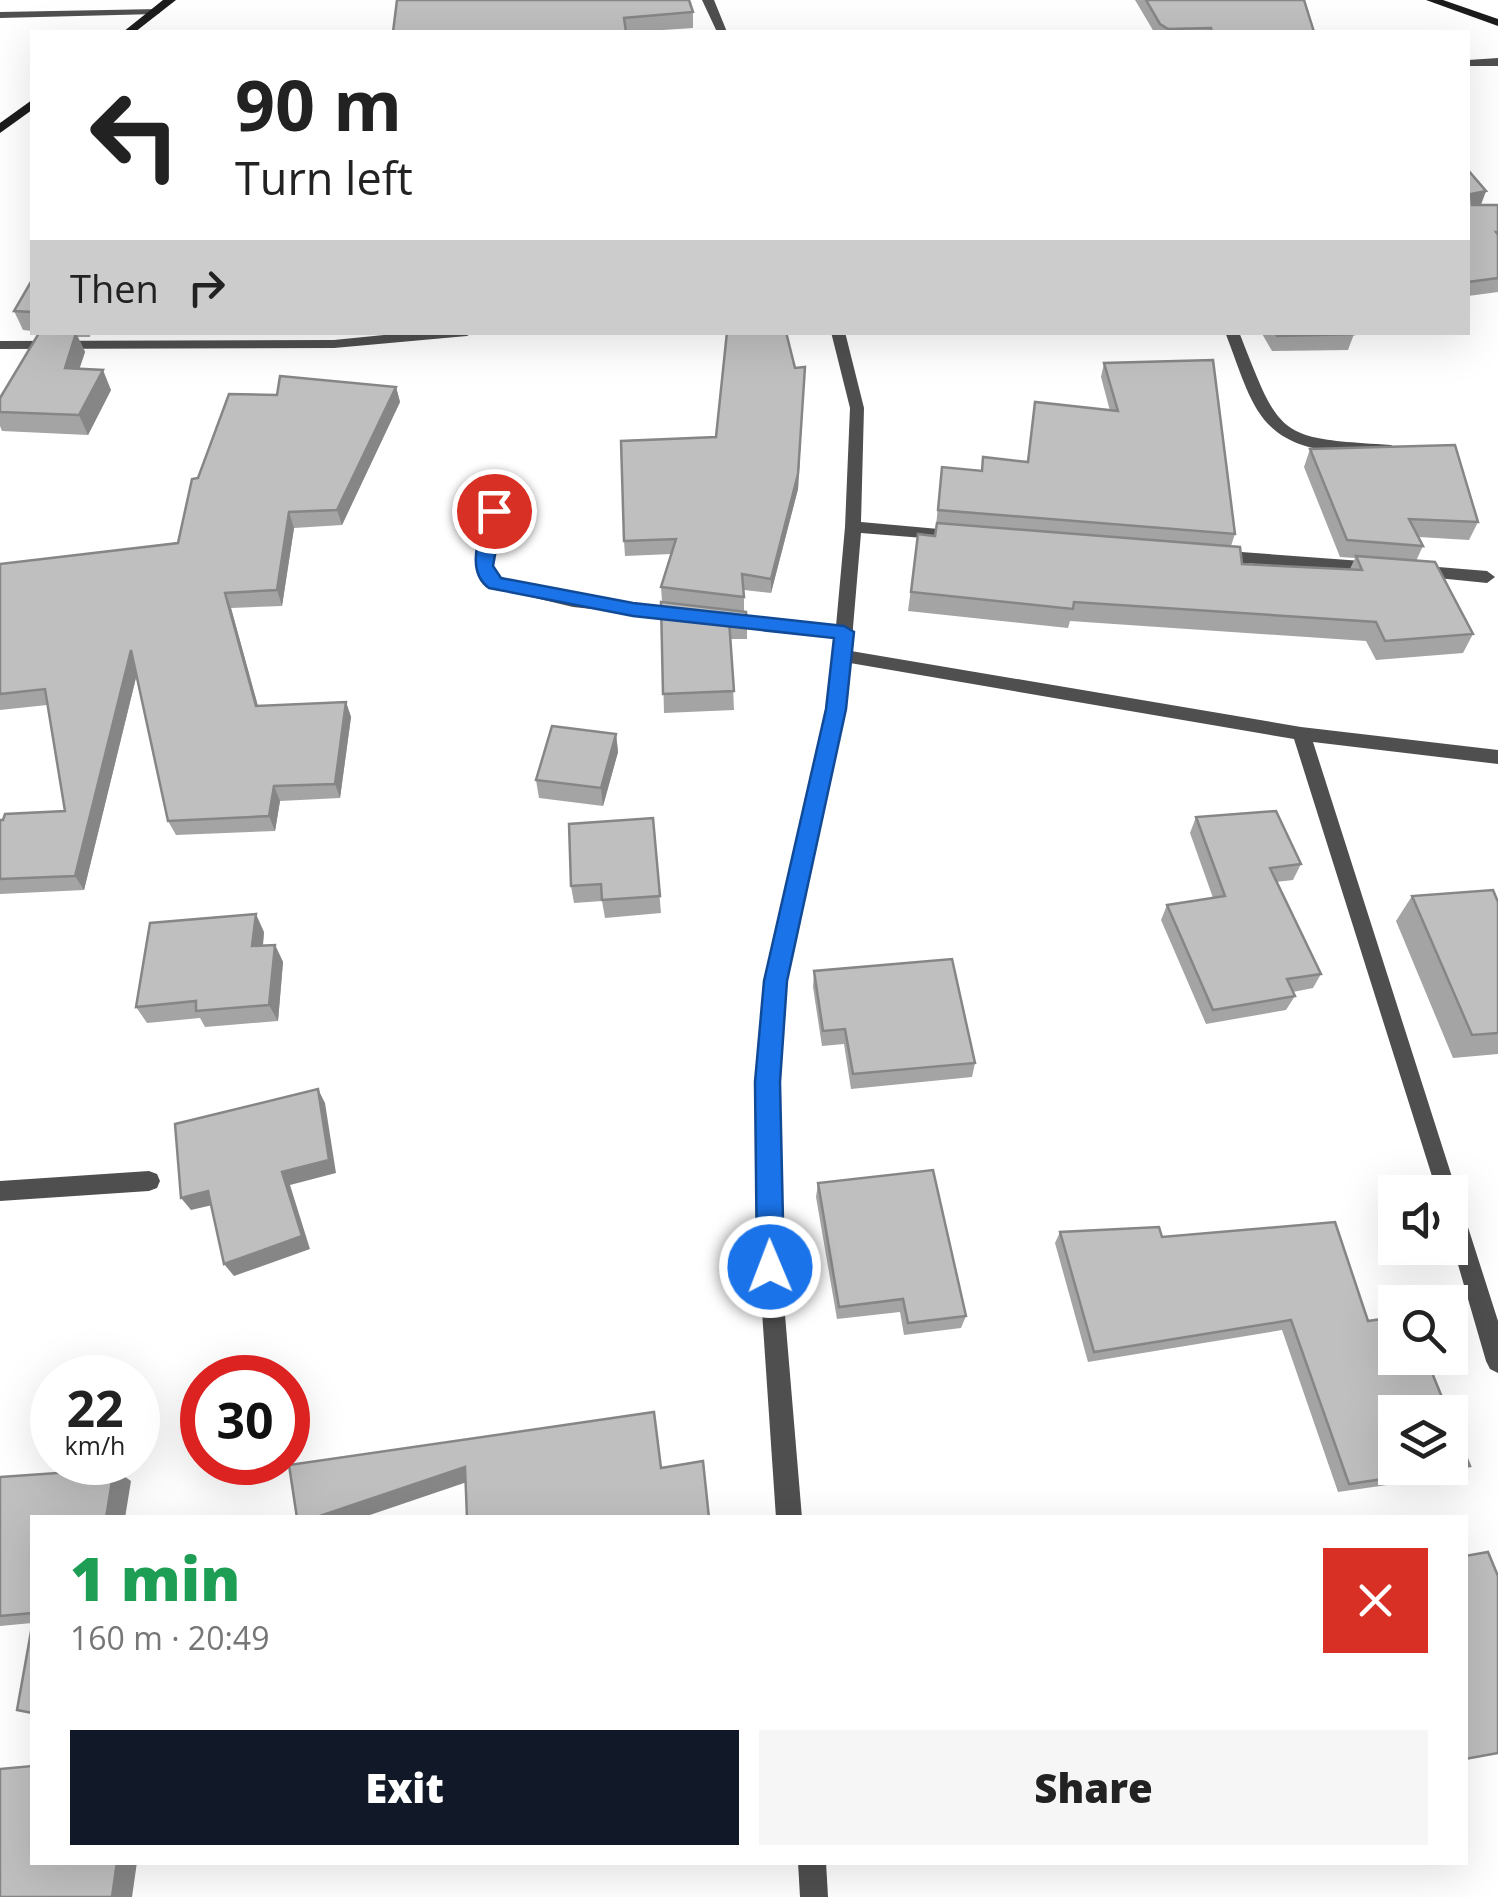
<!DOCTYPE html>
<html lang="en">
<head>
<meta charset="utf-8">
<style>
  :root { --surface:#fff; --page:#f6f6f6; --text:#222; --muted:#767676; --accent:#111827 }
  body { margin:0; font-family:"Open Sans",sans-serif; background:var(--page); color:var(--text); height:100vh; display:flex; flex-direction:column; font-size:38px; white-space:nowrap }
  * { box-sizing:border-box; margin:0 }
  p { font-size:32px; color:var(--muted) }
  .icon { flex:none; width:55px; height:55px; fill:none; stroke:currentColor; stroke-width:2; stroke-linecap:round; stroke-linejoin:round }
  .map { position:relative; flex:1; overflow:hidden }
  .drawer { position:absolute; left:30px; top:1515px; width:1438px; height:350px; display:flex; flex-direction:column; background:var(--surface); border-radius:0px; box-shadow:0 10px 40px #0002 }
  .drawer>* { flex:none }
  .hud { position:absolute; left:30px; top:30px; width:1440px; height:305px; border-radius:0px; box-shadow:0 10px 40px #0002; background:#fff; color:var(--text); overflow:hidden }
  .tools { position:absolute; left:1378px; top:1175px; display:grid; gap:20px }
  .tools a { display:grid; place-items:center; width:90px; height:90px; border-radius:0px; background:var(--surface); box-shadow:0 10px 40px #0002; font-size:50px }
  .speed { position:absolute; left:30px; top:1355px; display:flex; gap:20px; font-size:50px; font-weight:700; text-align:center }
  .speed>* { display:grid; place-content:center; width:130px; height:130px; border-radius:50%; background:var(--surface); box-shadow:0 10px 40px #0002; line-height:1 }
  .speed small { font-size:25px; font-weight:400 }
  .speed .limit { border:15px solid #d22; background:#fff; color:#111 }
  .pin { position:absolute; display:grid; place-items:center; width:85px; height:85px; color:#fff; margin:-42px; border:5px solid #fff; border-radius:50%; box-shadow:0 2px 10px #0007 }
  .me { position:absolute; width:110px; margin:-55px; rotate:359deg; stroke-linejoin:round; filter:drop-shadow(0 0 8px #0008) }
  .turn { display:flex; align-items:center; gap:35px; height:210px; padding:0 40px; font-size:45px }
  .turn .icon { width:130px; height:130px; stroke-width:2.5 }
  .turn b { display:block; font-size:70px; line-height:85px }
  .then { display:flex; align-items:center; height:95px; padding:0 40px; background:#0003; gap:20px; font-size:38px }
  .round { display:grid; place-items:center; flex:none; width:105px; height:105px; border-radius:0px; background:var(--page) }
  .overview { display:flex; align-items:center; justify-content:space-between; height:170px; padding:0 40px }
  h1 { font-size:60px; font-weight:800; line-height:75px; color:#1e9e55 }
  .cta { display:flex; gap:20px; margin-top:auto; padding:20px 40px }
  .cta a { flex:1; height:115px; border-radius:0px; background:var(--accent); color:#fff; font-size:40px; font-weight:800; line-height:115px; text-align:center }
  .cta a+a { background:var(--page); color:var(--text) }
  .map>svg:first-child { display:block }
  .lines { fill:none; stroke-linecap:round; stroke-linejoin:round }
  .street { fill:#4f4f4f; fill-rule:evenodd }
  .secondary { fill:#1c1c1c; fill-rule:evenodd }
  .wall { fill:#a4a4a4 }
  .shaded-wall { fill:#868686 }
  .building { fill:#bfbfbf; stroke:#868686; stroke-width:2.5 }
  .route { fill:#1a73e8; stroke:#114b97; stroke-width:2.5 }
</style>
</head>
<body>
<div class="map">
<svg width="1498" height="1897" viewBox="0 0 1498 1897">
  <rect width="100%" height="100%" fill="#fff"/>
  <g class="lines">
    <g class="street">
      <path d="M 702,0 L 714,0 L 727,32 L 717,32 Z"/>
      <path d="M 160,9 L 160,13 L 156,14 L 0,18 L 0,12 Z"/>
      <path d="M 1498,58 L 1498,66 L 1468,66 L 1468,60 Z"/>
      <path d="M 414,332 L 474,332 L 467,336 L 334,348 L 0,349 L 0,341 L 334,340 Z"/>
      <path d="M 831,332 L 845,332 L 864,408 L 861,522 L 961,531 L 969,536 L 961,541 L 861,533 L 851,651 L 1301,727 L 1498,750 L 1498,764 L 1313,742 L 1498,1321 L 1498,1373 L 1490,1369 L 1486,1361 L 1450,1237 L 1450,1192 L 1437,1192 L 1294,739 L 850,663 L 845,709 L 786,981 L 778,1082 L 781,1267 L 802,1518 L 776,1518 L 759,1267 L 756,1082 L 766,981 L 827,709 L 835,638 L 722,626 L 714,620 L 722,614 L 836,626 L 845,527 L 850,408 Z"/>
      <path d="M 1225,332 L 1239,332 C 1281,438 1276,438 1391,445 L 1399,450 L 1396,453 C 1379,456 1359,454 1341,452 C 1256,446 1252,401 1225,332 Z"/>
      <path d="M 499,478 L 507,483 L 492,567 L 500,578 L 573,595 L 688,610 L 694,612 L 694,620 L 573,607 L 489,587 L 481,581 L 476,567 L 491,483 Z"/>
      <path d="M 1214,550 L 1375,562 L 1383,568 L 1375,574 L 1208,560 L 1206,556 Z"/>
      <path d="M 1414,565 L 1487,571 L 1495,577 L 1487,583 L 1408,575 L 1408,567 Z"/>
      <path d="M 149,1171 L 157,1174 L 160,1181 L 157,1188 L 149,1191 L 0,1201 L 0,1181 Z"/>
      <path d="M 798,1862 L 826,1862 L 828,1897 L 800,1897 Z"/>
    </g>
    <g class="secondary">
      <path d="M 163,0 L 176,0 L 135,32 L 123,32 Z"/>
      <path d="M 1426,0 L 1443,0 L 1498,19 L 1498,26 Z"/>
      <path d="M 32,100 L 32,110 L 0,133 L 0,123 Z"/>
    </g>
  </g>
  <g class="wall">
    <path d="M 1135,0 L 1304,0 L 1314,32 L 1154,32 Z"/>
    <path d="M 699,2 L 690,3 L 693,12 L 693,28 L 633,32 L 393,32 Z"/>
    <path d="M 1468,170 L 1486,191 L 1481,205 L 1498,205 L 1498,292 L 1468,296 Z"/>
    <path d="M 32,280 L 32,331 L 23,330 L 14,311 Z"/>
    <path d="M 91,332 L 90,337 L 78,337 L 85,352 L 79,369 L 111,390 L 88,435 L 2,431 L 0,426 L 0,398 L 39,333 Z"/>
    <path d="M 1261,332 L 1353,332 L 1354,334 L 1348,350 L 1272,351 Z"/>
    <path d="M 1104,363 L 1235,534 L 1231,546 L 1242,564 L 1350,569 L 1355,558 L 1340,557 L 1304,467 L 1310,449 L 1478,522 L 1469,540 L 1419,537 L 1423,546 L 1416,561 L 1473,634 L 1463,653 L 1376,660 L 1366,641 L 1070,621 L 1068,628 L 908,611 L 918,534 L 935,536 L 942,467 L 981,470 L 1027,462 L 1035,402 L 1110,411 L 1101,377 Z"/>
    <path d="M 795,368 L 804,383 L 798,489 L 771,593 L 744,590 L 744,611 L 662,602 L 661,587 L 671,554 L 625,556 L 624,541 L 716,437 Z"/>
    <path d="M 396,387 L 400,402 L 342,525 L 294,528 L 282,606 L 231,608 L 258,706 L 346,702 L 351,717 L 340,798 L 280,801 L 275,831 L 176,835 L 168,821 L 137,674 L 84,890 L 0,894 L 0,820 L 65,811 L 47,705 L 0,710 L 0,564 L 178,543 L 198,478 L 277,395 Z"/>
    <path d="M 661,602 L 747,620 L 747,639 L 731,639 L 734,710 L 664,713 Z"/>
    <path d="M 616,734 L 618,752 L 603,806 L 539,798 L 536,780 Z"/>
    <path d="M 1196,817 L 1301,864 L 1293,880 L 1276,882 L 1321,974 L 1313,988 L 1293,992 L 1295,996 L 1286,1010 L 1206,1024 L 1161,920 L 1167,905 L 1213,898 L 1190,833 Z"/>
    <path d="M 653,818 L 661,913 L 605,918 L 602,901 L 574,903 L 571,886 Z"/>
    <path d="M 1412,896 L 1498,902 L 1498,1054 L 1453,1058 L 1396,921 Z"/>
    <path d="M 264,932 L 263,946 L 275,945 L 283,962 L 278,1021 L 205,1027 L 200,1018 L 147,1023 L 136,1007 Z"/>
    <path d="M 814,971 L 975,1063 L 972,1077 L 851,1089 L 844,1044 L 822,1046 L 813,987 Z"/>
    <path d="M 818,1183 L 966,1316 L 961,1328 L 904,1335 L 900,1312 L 837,1319 L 816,1197 Z"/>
    <path d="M 1060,1232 L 1162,1237 L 1368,1321 L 1470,1466 L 1457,1475 L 1338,1492 L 1282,1330 L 1088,1362 L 1055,1243 Z"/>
    <path d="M 0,1477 L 131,1481 L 32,1518 L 32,1623 L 0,1626 Z"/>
  </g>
  <g class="shaded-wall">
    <path d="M 1486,191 L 1480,206 L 1468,208 L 1471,194 Z"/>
    <path d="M 76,333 L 85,352 L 73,388 L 65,368 Z"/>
    <path d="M 805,367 L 798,489 L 771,593 L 771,579 Z"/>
    <path d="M 103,370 L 111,390 L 88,435 L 79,415 Z"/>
    <path d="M 396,387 L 400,402 L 342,525 L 337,510 Z"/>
    <path d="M 289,512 L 294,528 L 282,606 L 277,590 Z"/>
    <path d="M 225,593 L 231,608 L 262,721 L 256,706 Z"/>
    <path d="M 131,650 L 139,665 L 84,890 L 75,876 Z"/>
    <path d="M 346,702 L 351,717 L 340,798 L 335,784 Z"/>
    <path d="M 616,734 L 618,752 L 603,806 L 601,788 Z"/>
    <path d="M 274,786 L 280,801 L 275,831 L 269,816 Z"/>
    <path d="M 256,914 L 264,932 L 261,963 L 252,946 Z"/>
    <path d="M 275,945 L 283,962 L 278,1021 L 269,1005 Z"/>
    <path d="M 318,1089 L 325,1103 L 336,1173 L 290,1185 L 310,1249 L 234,1276 L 224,1264 L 282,1172 Z"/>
    <path d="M 208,1191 L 217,1204 L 191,1210 L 181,1198 Z"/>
    <path d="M 465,1467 L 473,1480 L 361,1518 L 314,1518 Z"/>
    <path d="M 114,1469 L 131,1481 L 125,1518 L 106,1518 Z"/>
    <path d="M 117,1862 L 137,1862 L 132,1897 L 112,1897 Z"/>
  </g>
  <g class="building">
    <path d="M 397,0 L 689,0 L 693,12 L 624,18 L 626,32 L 393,32 Z"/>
    <path d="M 1146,0 L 1304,0 L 1314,32 L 1212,32 L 1211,28 L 1168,29 L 1160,24 Z"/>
    <path d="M 1468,170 L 1486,191 L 1471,194 L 1472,205 L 1498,205 L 1498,232 L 1496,232 L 1498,235 L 1498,278 L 1468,282 Z"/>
    <path d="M 32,280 L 32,312 L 14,311 Z"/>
    <path d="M 727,332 L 786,332 L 795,368 L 805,367 L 798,474 L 771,579 L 742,574 L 744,597 L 661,587 L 676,539 L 624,541 L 621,441 L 716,437 Z"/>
    <path d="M 1275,332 L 1353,332 L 1354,334 L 1277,336 Z"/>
    <path d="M 39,333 L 76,333 L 65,368 L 103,370 L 79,415 L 0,412 L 0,398 Z"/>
    <path d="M 1213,360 L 1235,534 L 938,510 L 942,467 L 982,471 L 983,457 L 1028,462 L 1035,402 L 1118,411 L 1104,363 Z"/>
    <path d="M 280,376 L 396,387 L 337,510 L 289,512 L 277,590 L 225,593 L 256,706 L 346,702 L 335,784 L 274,786 L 269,816 L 168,821 L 131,650 L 75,876 L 0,879 L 0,820 L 3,820 L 5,814 L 65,811 L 45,689 L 0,694 L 0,564 L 178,543 L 192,479 L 198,478 L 229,394 L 277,395 Z"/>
    <path d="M 1455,445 L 1478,522 L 1409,519 L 1423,546 L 1347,540 L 1310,449 Z"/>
    <path d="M 937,523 L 1240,547 L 1242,564 L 1362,570 L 1356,556 L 1435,562 L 1473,634 L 1385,641 L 1376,622 L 1074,602 L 1073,609 L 911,592 L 918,534 L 935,536 Z"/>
    <path d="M 661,602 L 746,612 L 747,620 L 729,620 L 734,691 L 663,694 Z"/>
    <path d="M 552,726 L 616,734 L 601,788 L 536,780 Z"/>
    <path d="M 1276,811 L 1301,864 L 1270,868 L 1321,974 L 1287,979 L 1295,996 L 1213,1010 L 1167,905 L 1225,896 L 1196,817 Z"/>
    <path d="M 653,818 L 660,896 L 602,900 L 601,884 L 571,886 L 569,824 Z"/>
    <path d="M 1493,890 L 1498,902 L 1498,1033 L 1472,1035 L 1412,896 Z"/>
    <path d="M 256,914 L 252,946 L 275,945 L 269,1005 L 196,1011 L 196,1001 L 136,1007 L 150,923 Z"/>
    <path d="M 952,959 L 975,1063 L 853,1074 L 845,1029 L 823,1031 L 814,971 Z"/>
    <path d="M 318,1089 L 329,1160 L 282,1172 L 302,1236 L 224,1264 L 208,1191 L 181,1198 L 175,1124 Z"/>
    <path d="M 933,1170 L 966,1316 L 908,1323 L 903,1299 L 839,1307 L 818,1183 Z"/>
    <path d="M 1335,1222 L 1368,1321 L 1395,1317 L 1395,1358 L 1426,1358 L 1448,1412 L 1395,1412 L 1395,1468 L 1450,1468 L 1450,1418 L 1470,1466 L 1349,1484 L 1291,1320 L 1094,1352 L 1060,1232 L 1159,1227 L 1162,1237 Z"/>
    <path d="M 654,1412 L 661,1468 L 703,1461 L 709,1518 L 467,1518 L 465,1467 L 314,1518 L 297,1518 L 289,1465 Z"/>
    <path d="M 114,1469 L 106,1518 L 32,1518 L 32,1613 L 0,1616 L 0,1477 Z"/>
    <path d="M 1488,1552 L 1498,1576 L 1498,1753 L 1465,1759 L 1465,1556 Z"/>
    <path d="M 32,1626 L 32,1713 L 17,1710 Z"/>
    <path d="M 32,1766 L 32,1862 L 117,1862 L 112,1897 L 0,1897 L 0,1769 Z"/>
  </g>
  <path class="route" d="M 494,505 L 503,511 L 493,566 L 501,578 L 633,603 L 844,626 L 854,632 L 846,709 L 787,981 L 780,1082 L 784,1267 L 780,1276 L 770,1279 L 761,1276 L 757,1267 L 755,1082 L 764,981 L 826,709 L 834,638 L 633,616 L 489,588 C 465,571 480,536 485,511 Z"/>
</svg>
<div class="tools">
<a><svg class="icon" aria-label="sound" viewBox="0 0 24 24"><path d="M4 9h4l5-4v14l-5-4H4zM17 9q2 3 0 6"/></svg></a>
<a><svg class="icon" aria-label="search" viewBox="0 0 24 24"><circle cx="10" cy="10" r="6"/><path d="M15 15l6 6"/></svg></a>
<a><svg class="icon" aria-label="layers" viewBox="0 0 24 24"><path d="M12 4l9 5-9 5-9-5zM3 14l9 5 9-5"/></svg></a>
</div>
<div class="speed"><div>22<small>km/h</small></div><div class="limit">30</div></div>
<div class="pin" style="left:494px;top:511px;background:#d93025"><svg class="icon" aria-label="arrive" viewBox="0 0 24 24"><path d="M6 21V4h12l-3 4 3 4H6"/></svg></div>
<svg class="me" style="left:770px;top:1267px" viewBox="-20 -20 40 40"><circle r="17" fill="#1a73e8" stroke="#fff" stroke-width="3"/><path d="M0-11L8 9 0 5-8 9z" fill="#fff"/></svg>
<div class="hud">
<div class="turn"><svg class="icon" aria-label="left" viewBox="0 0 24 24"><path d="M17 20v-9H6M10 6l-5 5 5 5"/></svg><div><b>90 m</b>Turn left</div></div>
<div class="then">Then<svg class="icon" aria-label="right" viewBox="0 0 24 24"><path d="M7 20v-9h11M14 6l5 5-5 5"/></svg></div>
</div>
<section class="drawer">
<div class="overview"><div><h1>1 min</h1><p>160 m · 20:49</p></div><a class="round" style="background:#d93025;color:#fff"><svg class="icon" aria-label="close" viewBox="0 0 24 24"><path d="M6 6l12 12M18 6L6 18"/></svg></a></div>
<div class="cta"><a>Exit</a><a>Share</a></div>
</section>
</div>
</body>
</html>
